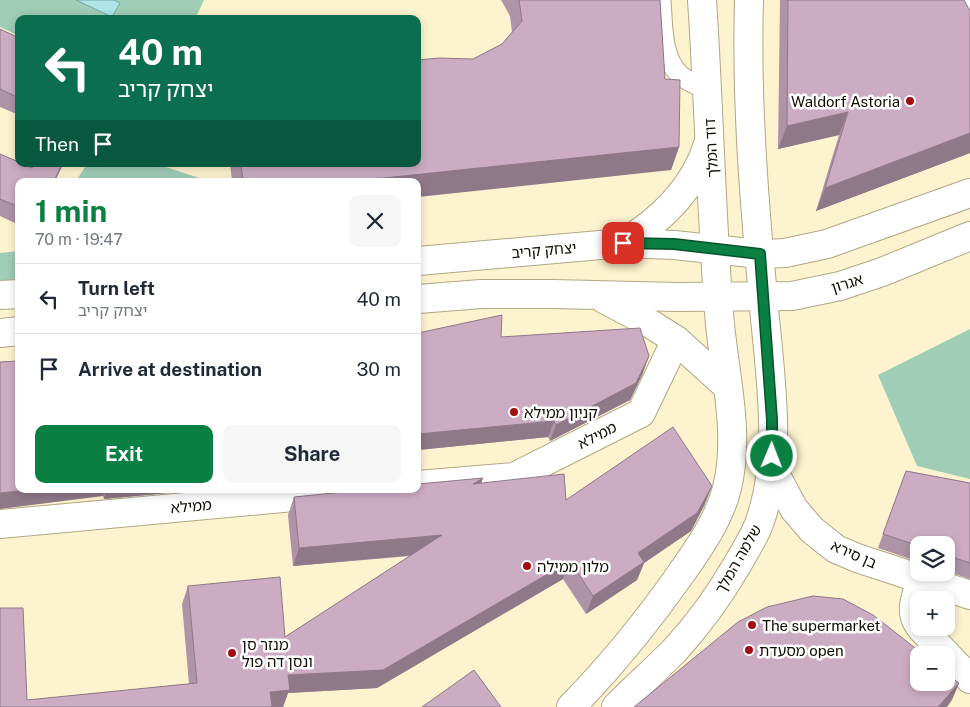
<!DOCTYPE html>
<html lang="en">
<head>
<meta charset="utf-8">
<style>
  :root { --surface:#fff; --page:#f6f6f7; --text:#1f2937; --muted:#747a83; --line:#e0e1e3; --accent:#0b8043 }
  body { margin:0; font-family:"Public Sans","Noto Sans Hebrew",sans-serif; background:var(--page); color:var(--text); height:100vh; display:flex; flex-direction:column; font-size:19px; white-space:nowrap }
  * { box-sizing:border-box; margin:0 }
  p { font-size:16px; color:var(--muted) }
  .icon { flex:none; width:28px; height:28px; fill:none; stroke:currentColor; stroke-width:2; stroke-linecap:round; stroke-linejoin:round }
  .map { position:relative; flex:1; overflow:hidden }
  .panel { position:absolute; left:15px; top:178px; width:406px; height:315px; display:flex; flex-direction:column; background:var(--surface); border-radius:10px; box-shadow:0 2px 8px #0003 }
  .panel>* { flex:none }
  .hud { position:absolute; left:15px; top:15px; width:406px; height:152px; border-radius:10px; box-shadow:0 2px 8px #0003; background:#0b6e4f; color:#fff; overflow:hidden }
  .fabs { position:absolute; left:910px; top:536px; display:grid; gap:10px }
  .fabs a { display:grid; place-items:center; width:45px; height:45px; border-radius:10px; background:var(--surface); box-shadow:0 2px 8px #0003; font-size:25px }
  .pin { position:absolute; display:grid; place-items:center; width:42px; height:42px; color:#fff; margin:-21px; border-radius:10px; box-shadow:0 2px 8px #0006 }
  .me { position:absolute; width:55px; margin:-28px; rotate:1deg; stroke-linejoin:round; filter:drop-shadow(0 0 4px #0008) }
  .turn { display:flex; align-items:center; gap:18px; height:105px; padding:0 20px; font-size:22px }
  .turn .icon { width:65px; height:65px; stroke-width:2.5 }
  .turn b { display:block; font-size:35px; line-height:42px }
  .then { display:flex; align-items:center; height:48px; padding:0 20px; background:#0003; gap:10px; font-size:19px }
  .round { display:grid; place-items:center; flex:none; width:52px; height:52px; border-radius:10px; background:var(--page) }
  .summary { display:flex; align-items:center; justify-content:space-between; height:85px; padding:0 20px }
  h1 { font-size:30px; font-weight:700; line-height:38px; color:var(--accent) }
  .primary-button { display:flex; gap:10px; margin-top:auto; padding:10px 20px }
  .primary-button a { flex:1; height:58px; border-radius:10px; background:var(--accent); color:#fff; font-size:20px; font-weight:700; line-height:58px; text-align:center }
  .primary-button a+a { background:var(--page); color:var(--text) }
  ul { padding:0; list-style:none }
  li { display:flex; align-items:center; gap:15px; height:70px; padding:0 20px; border-top:1px solid var(--line) }
  li div { flex:1 }
  li b { display:block; font-size:19px }
  li em { font-style:normal }
  .map>svg:first-child { display:block }
  .green { fill:#a0cdb6 }
  .water { fill:#ace4e8; stroke:#7da3a3 }
  .lines { fill:none; stroke-linecap:round; stroke-linejoin:round }
  .service-casing { stroke:#b1a786; stroke-width:21 }
  .pedestrian-casing { stroke:#b1a786; stroke-width:30 }
  .minor-casing { stroke:#b1a786; stroke-width:30 }
  .tertiary-casing { stroke:#b1a786; stroke-width:30 }
  .service { stroke:#fff; stroke-width:19 }
  .pedestrian { stroke:#fff; stroke-width:28 }
  .minor { stroke:#fff; stroke-width:28 }
  .tertiary { stroke:#fff; stroke-width:28 }
  .wall { fill:#af94a8 }
  .shaded-wall { fill:#8f7888 }
  .building { fill:#ccacc3; stroke:#8f7888 }
  .route-casing { stroke:#07532c; stroke-width:12 }
  .route { stroke:#0b8043; stroke-width:9 }
  .poi-dot { fill:#a40c13; stroke:#fff; stroke-width:2 }
  .labels { text-anchor:middle; dominant-baseline:central; stroke-width:5; stroke-linejoin:round; paint-order:stroke }
  .poi-label { font-size:15px; fill:#100c03; stroke:#fff; text-anchor:start }
  .street-label { font-size:15px; fill:#100c03; stroke:#fff }
</style>
</head>
<body>
<div class="map">
<svg width="970" height="707" viewBox="0 0 970 707">
  <rect width="100%" height="100%" fill="#fdf3cf"/>
  <g class="green">
    <path d="M 0,0 L 204,0 L 195,19 L 19,19 L 19,36 L 0,27 Z"/>
    <path d="M 87,164 L 157,164 L 208,181 L 76,181 Z"/>
    <path d="M 19,251 L 19,283 L 0,284 L 0,253 Z"/>
    <path d="M 970,329 L 970,479 L 917,466 L 878,375 Z"/>
  </g>
  <path class="water" d="M 76,0 L 114,0 L 120,3 L 112,17 Z"/>
  <g class="lines">
    <defs>
      <path id="service" d="M 661,0 C 663,24 661,57 680,75 C 688,82 699,86 708,90"/>
      <g id="pedestrian">
        <path d="M 418,485 L 514,477 L 641,413 L 676,340"/>
        <path d="M 0,524 L 381,489"/>
        <path d="M 919,625 C 908,611 917,595 921,580"/>
        <path d="M 921,628 L 970,679"/>
      </g>
      <g id="minor">
        <path d="M 965,0 L 970,9"/>
        <path d="M 772,468 L 794,509 L 812,530 L 836,549 L 857,558 L 970,595"/>
      </g>
      <g id="tertiary">
        <path d="M 623,243 C 661,221 695,187 708,144"/>
        <path d="M 418,261 L 623,243 L 674,245 L 760,254 L 785,253 L 827,244 L 970,193"/>
        <path d="M 0,295 L 19,294"/>
        <path d="M 418,299 L 481,294 L 553,294 L 677,297 L 792,296 L 840,286 L 882,272 L 970,236"/>
        <path d="M 604,299 L 646,321 L 676,340 L 727,386"/>
        <path d="M 0,333 L 19,331"/>
        <path d="M 571,707 C 611,666 647,622 680,575 C 699,548 719,520 727,488 C 741,431 723,370 719,313 C 711,209 709,104 702,0"/>
        <path d="M 616,707 C 635,688 655,670 674,651 C 698,625 719,596 737,565 C 745,551 755,536 760,521 C 784,452 769,369 763,297 C 754,199 746,99 749,0"/>
      </g>
    </defs>
    <use href="#service" class="service-casing"/>
    <use href="#pedestrian" class="pedestrian-casing"/>
    <use href="#minor" class="minor-casing"/>
    <use href="#tertiary" class="tertiary-casing"/>
    <use href="#service" class="service"/>
    <use href="#pedestrian" class="pedestrian"/>
    <use href="#minor" class="minor"/>
    <use href="#tertiary" class="tertiary"/>
  </g>
  <g class="wall">
    <path d="M 501,0 L 660,0 L 665,79 L 679,147 L 671,170 L 418,181 L 232,181 L 230,164 L 418,164 L 473,59 L 502,44 L 512,32 L 510,16 Z"/>
    <path d="M 780,0 L 964,0 L 970,11 L 970,153 L 816,211 L 839,135 L 778,149 Z"/>
    <path d="M 0,29 L 19,38 L 19,115 L 0,107 Z"/>
    <path d="M 0,154 L 32,168 L 34,164 L 63,164 L 55,181 L 19,181 L 19,225 L 0,216 Z"/>
    <path d="M 418,333 L 501,337 L 643,373 L 630,400 L 550,441 L 548,437 L 418,450 Z"/>
    <path d="M 906,471 L 970,483 L 970,579 L 946,571 L 946,545 L 919,545 L 919,562 L 878,548 Z"/>
    <path d="M 481,483 L 566,500 L 705,504 L 691,531 L 644,563 L 637,580 L 586,614 L 563,579 L 377,688 L 288,693 L 283,707 L 0,707 L 27,700 L 189,684 L 182,604 L 188,586 L 285,637 L 411,556 L 293,566 L 288,515 L 294,497 Z"/>
    <path d="M 19,489 L 209,489 L 104,499 L 103,496 Z"/>
  </g>
  <g class="shaded-wall">
    <path d="M 848,112 L 839,135 L 778,149 L 787,126 Z"/>
    <path d="M 970,133 L 970,153 L 816,211 L 825,188 Z"/>
    <path d="M 679,147 L 671,170 L 418,197 L 418,181 L 336,181 Z"/>
    <path d="M 62,164 L 63,164 L 55,181 L 54,181 Z"/>
    <path d="M 649,356 L 643,373 L 630,400 L 550,441 L 556,425 Z"/>
    <path d="M 554,421 L 548,437 L 418,450 L 418,434 Z"/>
    <path d="M 483,478 L 477,496 L 473,484 Z"/>
    <path d="M 712,486 L 705,504 L 691,531 L 644,563 L 637,580 L 586,614 L 593,596 L 638,553 Z"/>
    <path d="M 36,489 L 106,489 L 103,496 L 0,509 L 0,493 Z"/>
    <path d="M 107,489 L 209,489 L 104,499 Z"/>
    <path d="M 442,535 L 436,553 L 293,566 L 299,548 Z"/>
    <path d="M 570,561 L 563,579 L 377,688 L 288,693 L 283,707 L 265,707 L 270,692 L 288,675 Z"/>
    <path d="M 959,683 L 952,700 L 947,707 L 938,707 Z"/>
  </g>
  <g class="building">
    <path d="M 519,0 L 660,0 L 665,79 L 680,80 L 679,147 L 384,178 L 336,181 L 243,181 L 241,164 L 418,164 L 418,60 L 439,58 L 473,59 L 502,44 L 522,21 Z"/>
    <path d="M 788,0 L 964,0 L 970,11 L 970,133 L 825,188 L 848,112 L 787,126 Z"/>
    <path d="M 0,29 L 19,38 L 19,98 L 0,89 Z"/>
    <path d="M 0,154 L 19,162 L 19,164 L 22,164 L 32,168 L 34,164 L 62,164 L 54,181 L 19,181 L 19,207 L 0,199 Z"/>
    <path d="M 502,315 L 501,337 L 640,328 L 649,356 L 636,383 L 556,425 L 554,421 L 418,434 L 418,333 Z"/>
    <path d="M 19,361 L 19,489 L 36,489 L 0,493 L 0,362 Z"/>
    <path d="M 673,427 L 712,486 L 697,513 L 638,553 L 644,562 L 593,596 L 570,561 L 383,670 L 288,675 L 290,690 L 270,692 L 272,707 L 0,707 L 0,608 L 23,608 L 27,700 L 197,683 L 188,586 L 280,577 L 285,637 L 442,535 L 299,548 L 294,497 L 373,489 L 418,489 L 418,484 L 483,478 L 473,484 L 564,474 L 566,500 Z"/>
    <path d="M 906,471 L 970,483 L 970,563 L 946,555 L 946,545 L 919,545 L 919,546 L 883,534 Z"/>
    <path d="M 813,596 L 843,599 L 873,615 L 924,655 L 919,655 L 919,682 L 946,682 L 946,673 L 959,683 L 938,707 L 634,707 L 738,622 L 767,607 Z"/>
    <path d="M 474,670 L 501,707 L 422,707 Z"/>
  </g>
  <g class="lines">
    <defs>
      <path id="route" d="M 623,243 L 674,244 L 760,254 L 772,420 L 772,456"/>
    </defs>
    <use href="#route" class="route-casing"/>
    <use href="#route" class="route"/>
  </g>
  <g class="poi-dot">
    <circle cx="910" cy="101" r="5"/>
    <circle cx="514" cy="412" r="5"/>
    <circle cx="527" cy="566" r="5"/>
    <circle cx="752" cy="625" r="5"/>
    <circle cx="749" cy="650" r="5"/>
    <circle cx="232" cy="653" r="5"/>
  </g>
  <g class="labels">
    <g class="poi-label">
      <text x="900" y="101" text-anchor="end">Waldorf Astoria</text>
      <text x="524" y="412">קניון ממילא</text>
      <text x="537" y="566">מלון ממילה</text>
      <text x="762" y="625">The supermarket</text>
      <text x="242" y="644">מנזר סן<tspan x="242" dy="17">ונסן דה פול</tspan></text>
      <text x="759" y="650">מסעדת open</text>
    </g>
    <g class="street-label">
      <text transform="translate(711 148) rotate(-93)">דוד המלך</text>
      <text transform="translate(544 250) rotate(-5)">יצחק קריב</text>
      <text transform="translate(847 283) rotate(-17)">אגרון</text>
      <text transform="translate(597 435) rotate(-27)">ממילא</text>
      <text transform="translate(191 506) rotate(-5)">ממילא</text>
      <text transform="translate(854 554) rotate(24)">בן סירא</text>
      <text transform="translate(738 559) rotate(-60)">שלמה המלך</text>
    </g>
  </g>
</svg>
<div class="fabs">
<a><svg class="icon" aria-label="layers" viewBox="0 0 24 24"><path d="M12 4l9 5-9 5-9-5zM3 14l9 5 9-5"/></svg></a>
<a>+</a>
<a>−</a>
</div>
<div class="pin" style="left:623px;top:243px;background:#d93025"><svg class="icon" aria-label="arrive" viewBox="0 0 24 24"><path d="M6 21V4h12l-3 4 3 4H6"/></svg></div>
<svg class="me" style="left:772px;top:456px" viewBox="-20 -20 40 40"><circle r="17" fill="#0b8043" stroke="#fff" stroke-width="3"/><path d="M0-11L8 9 0 5-8 9z" fill="#fff"/></svg>
<div class="hud">
<div class="turn"><svg class="icon" aria-label="left" viewBox="0 0 24 24"><path d="M17 20v-9H6M10 6l-5 5 5 5"/></svg><div><b>40 m</b>יצחק קריב</div></div>
<div class="then">Then<svg class="icon" aria-label="arrive" viewBox="0 0 24 24"><path d="M6 21V4h12l-3 4 3 4H6"/></svg></div>
</div>
<section class="panel">
<div class="summary"><div><h1>1 min</h1><p>70 m · 19:47</p></div><a class="round"><svg class="icon" aria-label="close" viewBox="0 0 24 24"><path d="M6 6l12 12M18 6L6 18"/></svg></a></div>
<ul>
<li><svg class="icon" aria-label="left" viewBox="0 0 24 24"><path d="M17 20v-9H6M10 6l-5 5 5 5"/></svg><div><b>Turn left</b><p>יצחק קריב</p></div><em>40 m</em></li>
<li><svg class="icon" aria-label="arrive" viewBox="0 0 24 24"><path d="M6 21V4h12l-3 4 3 4H6"/></svg><div><b>Arrive at destination</b></div><em>30 m</em></li>
</ul>
<div class="primary-button"><a>Exit</a><a>Share</a></div>
</section>
</div>
</body>
</html>
